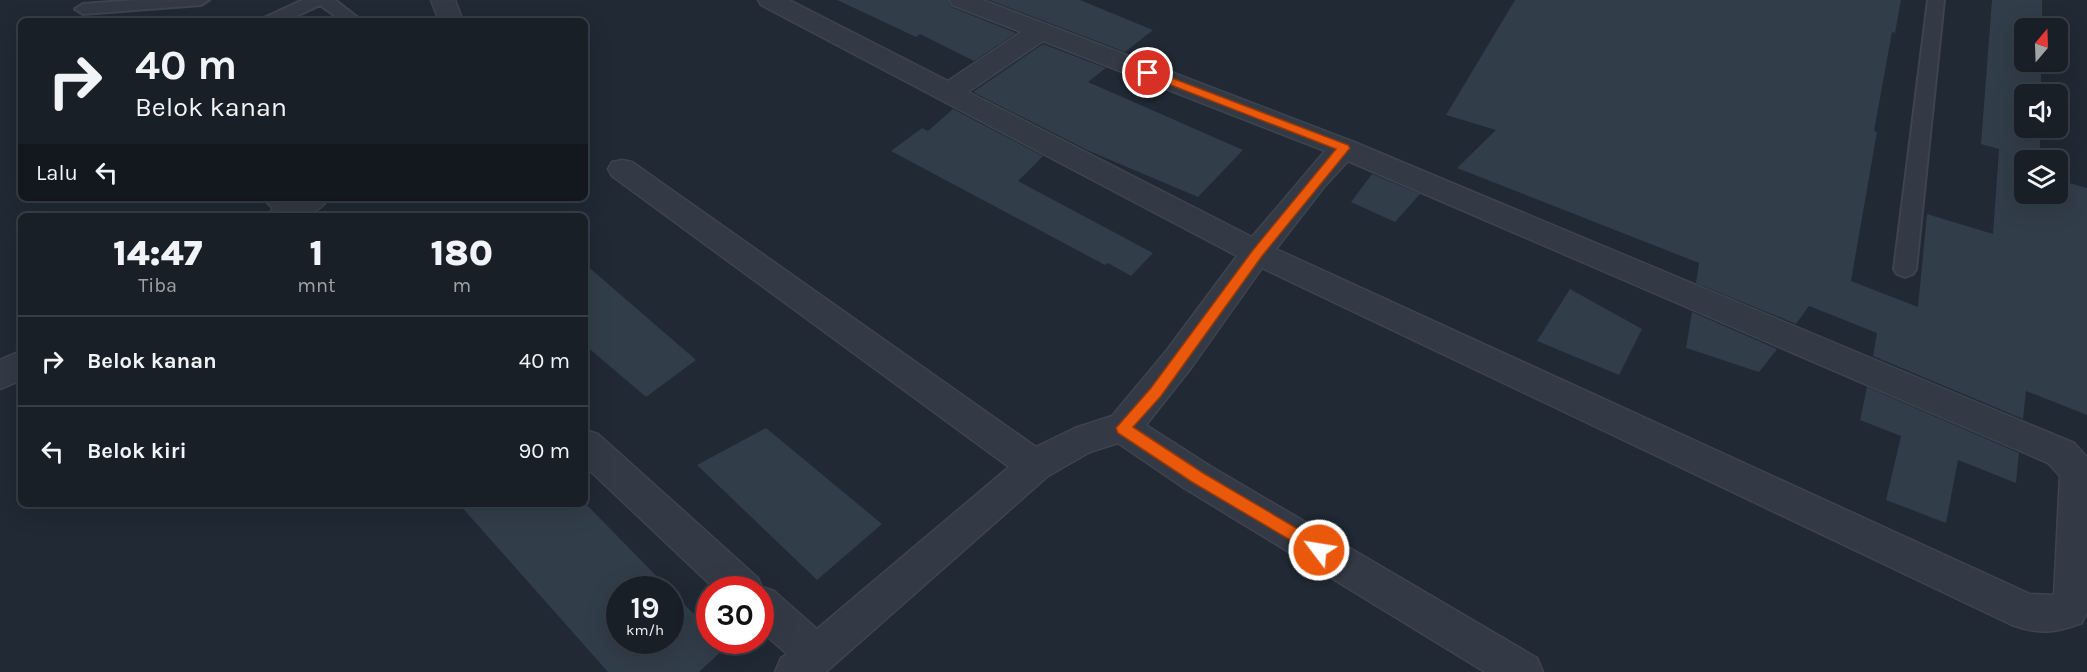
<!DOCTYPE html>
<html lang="id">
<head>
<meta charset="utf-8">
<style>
  :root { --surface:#181f27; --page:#252c33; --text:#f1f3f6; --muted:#9fa2a7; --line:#363d44 }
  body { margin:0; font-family:Karla,sans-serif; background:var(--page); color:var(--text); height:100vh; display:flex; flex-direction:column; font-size:22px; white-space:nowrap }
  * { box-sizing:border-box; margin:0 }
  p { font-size:20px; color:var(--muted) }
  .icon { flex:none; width:33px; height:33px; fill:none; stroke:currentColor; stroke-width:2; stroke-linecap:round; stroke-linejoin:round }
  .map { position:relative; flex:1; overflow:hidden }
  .sheet { position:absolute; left:18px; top:213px; width:570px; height:294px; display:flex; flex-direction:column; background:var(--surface); border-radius:9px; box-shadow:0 6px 24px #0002,0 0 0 2px var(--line) }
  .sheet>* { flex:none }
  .banner { position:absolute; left:18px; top:18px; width:570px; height:183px; border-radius:9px; box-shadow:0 6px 24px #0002,0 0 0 2px var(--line); background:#181f27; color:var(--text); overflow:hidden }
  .needle { width:39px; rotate:19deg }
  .buttons { position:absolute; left:2014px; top:18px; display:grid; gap:12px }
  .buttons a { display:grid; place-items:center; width:54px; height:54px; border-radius:9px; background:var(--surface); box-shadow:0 6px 24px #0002,0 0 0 2px var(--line); font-size:30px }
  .speed { position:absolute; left:606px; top:576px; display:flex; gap:12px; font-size:30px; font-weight:700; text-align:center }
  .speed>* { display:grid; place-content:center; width:78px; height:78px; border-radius:50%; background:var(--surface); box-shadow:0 6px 24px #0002,0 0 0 2px var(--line); line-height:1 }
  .speed small { font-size:15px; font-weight:400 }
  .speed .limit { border:9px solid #d22; background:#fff; color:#111 }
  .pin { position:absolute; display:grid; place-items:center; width:51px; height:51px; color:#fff; margin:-26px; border:3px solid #fff; border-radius:50%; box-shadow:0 2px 6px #0007 }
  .me { position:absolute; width:66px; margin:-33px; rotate:301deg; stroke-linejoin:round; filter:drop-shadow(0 0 4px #0008) }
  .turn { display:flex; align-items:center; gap:21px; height:126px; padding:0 18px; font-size:27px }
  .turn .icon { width:78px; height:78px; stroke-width:2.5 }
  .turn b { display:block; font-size:42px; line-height:51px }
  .then { display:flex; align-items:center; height:57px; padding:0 18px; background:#0003; gap:12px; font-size:22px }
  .eta { display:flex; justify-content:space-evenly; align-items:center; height:102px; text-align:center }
  .eta b { font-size:36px; font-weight:800; line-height:42px }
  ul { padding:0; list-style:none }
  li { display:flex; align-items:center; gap:18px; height:90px; padding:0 18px; border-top:2px solid var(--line) }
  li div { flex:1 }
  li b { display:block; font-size:22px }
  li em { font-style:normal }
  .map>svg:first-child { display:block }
  .building { fill:#323d4a }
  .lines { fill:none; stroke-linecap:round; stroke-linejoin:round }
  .service-casing { stroke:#3c444e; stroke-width:4 }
  .minor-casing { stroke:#3c444e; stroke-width:3 }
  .service { fill:#333a45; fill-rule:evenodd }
  .minor { fill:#333a45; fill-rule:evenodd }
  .route { fill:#ea580c; stroke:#983908; stroke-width:1.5 }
</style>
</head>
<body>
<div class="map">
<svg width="2087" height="672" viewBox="0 0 2087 672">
  <rect width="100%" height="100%" fill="#202934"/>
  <g class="building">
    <path d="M 837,0 L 947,0 L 951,7 L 1016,33 L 974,61 L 920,34 L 916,37 Z"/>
    <path d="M 989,0 L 1080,0 L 1153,30 L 1125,52 Z"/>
    <path d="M 1515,0 L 1901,0 L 1895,33 L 1892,32 L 1874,131 L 1877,132 L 1851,281 L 1918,307 L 1927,214 L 1993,234 L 1999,149 L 1981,144 L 1992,0 L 2042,0 L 2042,28 L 2025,28 L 2025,62 L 2041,62 L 2041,94 L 2025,94 L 2025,128 L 2040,128 L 2040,160 L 2025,160 L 2025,194 L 2058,194 L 2058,180 L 2087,188 L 2087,415 L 2026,391 L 2023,419 L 1873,356 L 1877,333 L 1809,306 L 1796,324 L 1696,283 L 1699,263 L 1457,168 L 1496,130 L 1446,115 Z"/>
    <path d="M 1043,44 L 1106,68 L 1088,82 L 1243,150 L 1198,197 L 1089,151 L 973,92 Z"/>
    <path d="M 953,109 L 1043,156 L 1018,181 L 1153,253 L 1131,276 L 1108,263 L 1105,265 L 891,151 L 922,128 L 928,131 Z"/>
    <path d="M 1372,174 L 1420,194 L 1395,222 L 1351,202 Z"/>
    <path d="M 585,264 L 696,360 L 646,397 L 585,345 Z"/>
    <path d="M 1570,289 L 1642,329 L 1619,375 L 1537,341 Z"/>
    <path d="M 1692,312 L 1777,349 L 1759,372 L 1686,348 Z"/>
    <path d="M 1867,387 L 2019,453 L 2016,483 L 1958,460 L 1946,523 L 1886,500 L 1901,436 L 1860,420 Z"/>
    <path d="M 766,428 L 882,524 L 817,580 L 697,465 Z"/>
    <path d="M 459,504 L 586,504 L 670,590 L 620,590 L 620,640 L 670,640 L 670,590 L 710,630 L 710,640 L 720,640 L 726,647 L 699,672 L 608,672 Z"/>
  </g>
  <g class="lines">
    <defs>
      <g id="service">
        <path d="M 135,0 L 209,0 L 201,5 L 83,14 L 75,9 L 83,4 Z"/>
        <path d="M 303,0 L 335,0 L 362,21 L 342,21 L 320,5 L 286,21 L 263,21 L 266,17 Z"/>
        <path d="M 1928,0 L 1944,0 L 1916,269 L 1913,274 L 1905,277 L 1897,274 L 1894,269 Z"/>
        <path d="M 264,198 C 279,198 295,195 304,210 L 301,215 C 288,218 271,209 264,198 Z"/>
      </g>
      <g id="minor">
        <path d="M 431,0 L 455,0 L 463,21 L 439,21 Z"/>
        <path d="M 758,0 L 789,0 L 948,81 L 1021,32 L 952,5 L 949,0 L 983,0 L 1354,142 L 2074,443 L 2087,457 L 2087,612 L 2082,623 C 2055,633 2040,635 2012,625 L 1262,268 L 1191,368 L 1146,425 L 1210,466 L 1537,658 L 1543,672 L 1485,672 L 1184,488 L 1118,443 L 1090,452 L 1048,476 L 826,672 L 775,672 L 781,658 L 787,654 L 760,630 L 760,590 L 716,590 L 585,466 L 585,430 L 598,434 L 758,578 L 762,587 L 774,591 L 817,629 L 1009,467 L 612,176 L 608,169 L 612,162 L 622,160 L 632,162 L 1036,447 L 1075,428 L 1112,416 L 1167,350 L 1237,256 L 761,5 ZM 1043,41 L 1325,151 L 1252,237 L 968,92 ZM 1348,161 L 2048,463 L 2060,476 L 2054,595 L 2030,594 L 1276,249 L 1324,187 Z"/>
        <path d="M 291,198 L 329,198 C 315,220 290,216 268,216 L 272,209 Z"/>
        <path d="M 21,351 L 21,380 L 0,389 L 0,360 Z"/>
      </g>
    </defs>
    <use href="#service" class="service-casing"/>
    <use href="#minor" class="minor-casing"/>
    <use href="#service" class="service"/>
    <use href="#minor" class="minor"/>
  </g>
  <path class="route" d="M 1148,69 L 1348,145 L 1350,148 L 1262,256 L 1161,396 L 1133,427 L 1203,473 L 1325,545 L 1327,550 L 1325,555 L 1319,557 L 1192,482 L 1118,433 L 1116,428 L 1151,388 L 1253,250 L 1336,149 L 1145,75 L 1145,70 Z"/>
</svg>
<div class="buttons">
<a><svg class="needle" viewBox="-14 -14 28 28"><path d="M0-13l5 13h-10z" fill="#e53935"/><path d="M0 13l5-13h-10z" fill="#9fa2a7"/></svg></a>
<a><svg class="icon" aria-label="sound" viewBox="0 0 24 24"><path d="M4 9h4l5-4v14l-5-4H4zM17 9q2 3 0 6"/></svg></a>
<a><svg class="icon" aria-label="layers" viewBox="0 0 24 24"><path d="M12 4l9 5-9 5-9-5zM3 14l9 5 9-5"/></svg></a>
</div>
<div class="speed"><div>19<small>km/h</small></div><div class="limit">30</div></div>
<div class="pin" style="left:1148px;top:73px;background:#d93025"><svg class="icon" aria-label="arrive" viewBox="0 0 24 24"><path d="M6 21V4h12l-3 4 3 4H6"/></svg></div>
<svg class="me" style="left:1319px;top:550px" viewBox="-20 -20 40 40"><circle r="17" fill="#ea580c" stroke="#fff" stroke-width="3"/><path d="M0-11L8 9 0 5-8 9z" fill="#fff"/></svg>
<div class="banner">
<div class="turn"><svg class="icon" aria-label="right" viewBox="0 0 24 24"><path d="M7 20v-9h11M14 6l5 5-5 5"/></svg><div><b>40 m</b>Belok kanan</div></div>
<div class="then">Lalu<svg class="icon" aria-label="left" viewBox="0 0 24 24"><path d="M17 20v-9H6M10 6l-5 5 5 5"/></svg></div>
</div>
<section class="sheet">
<div class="eta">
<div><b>14:47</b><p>Tiba</p></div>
<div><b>1</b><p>mnt</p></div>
<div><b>180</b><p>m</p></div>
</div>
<ul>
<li><svg class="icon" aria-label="right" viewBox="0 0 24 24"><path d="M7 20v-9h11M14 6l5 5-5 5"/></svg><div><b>Belok kanan</b></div><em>40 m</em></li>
<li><svg class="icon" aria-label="left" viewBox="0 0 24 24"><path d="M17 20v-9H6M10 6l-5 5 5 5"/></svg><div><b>Belok kiri</b></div><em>90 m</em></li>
</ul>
</section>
</div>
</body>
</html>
